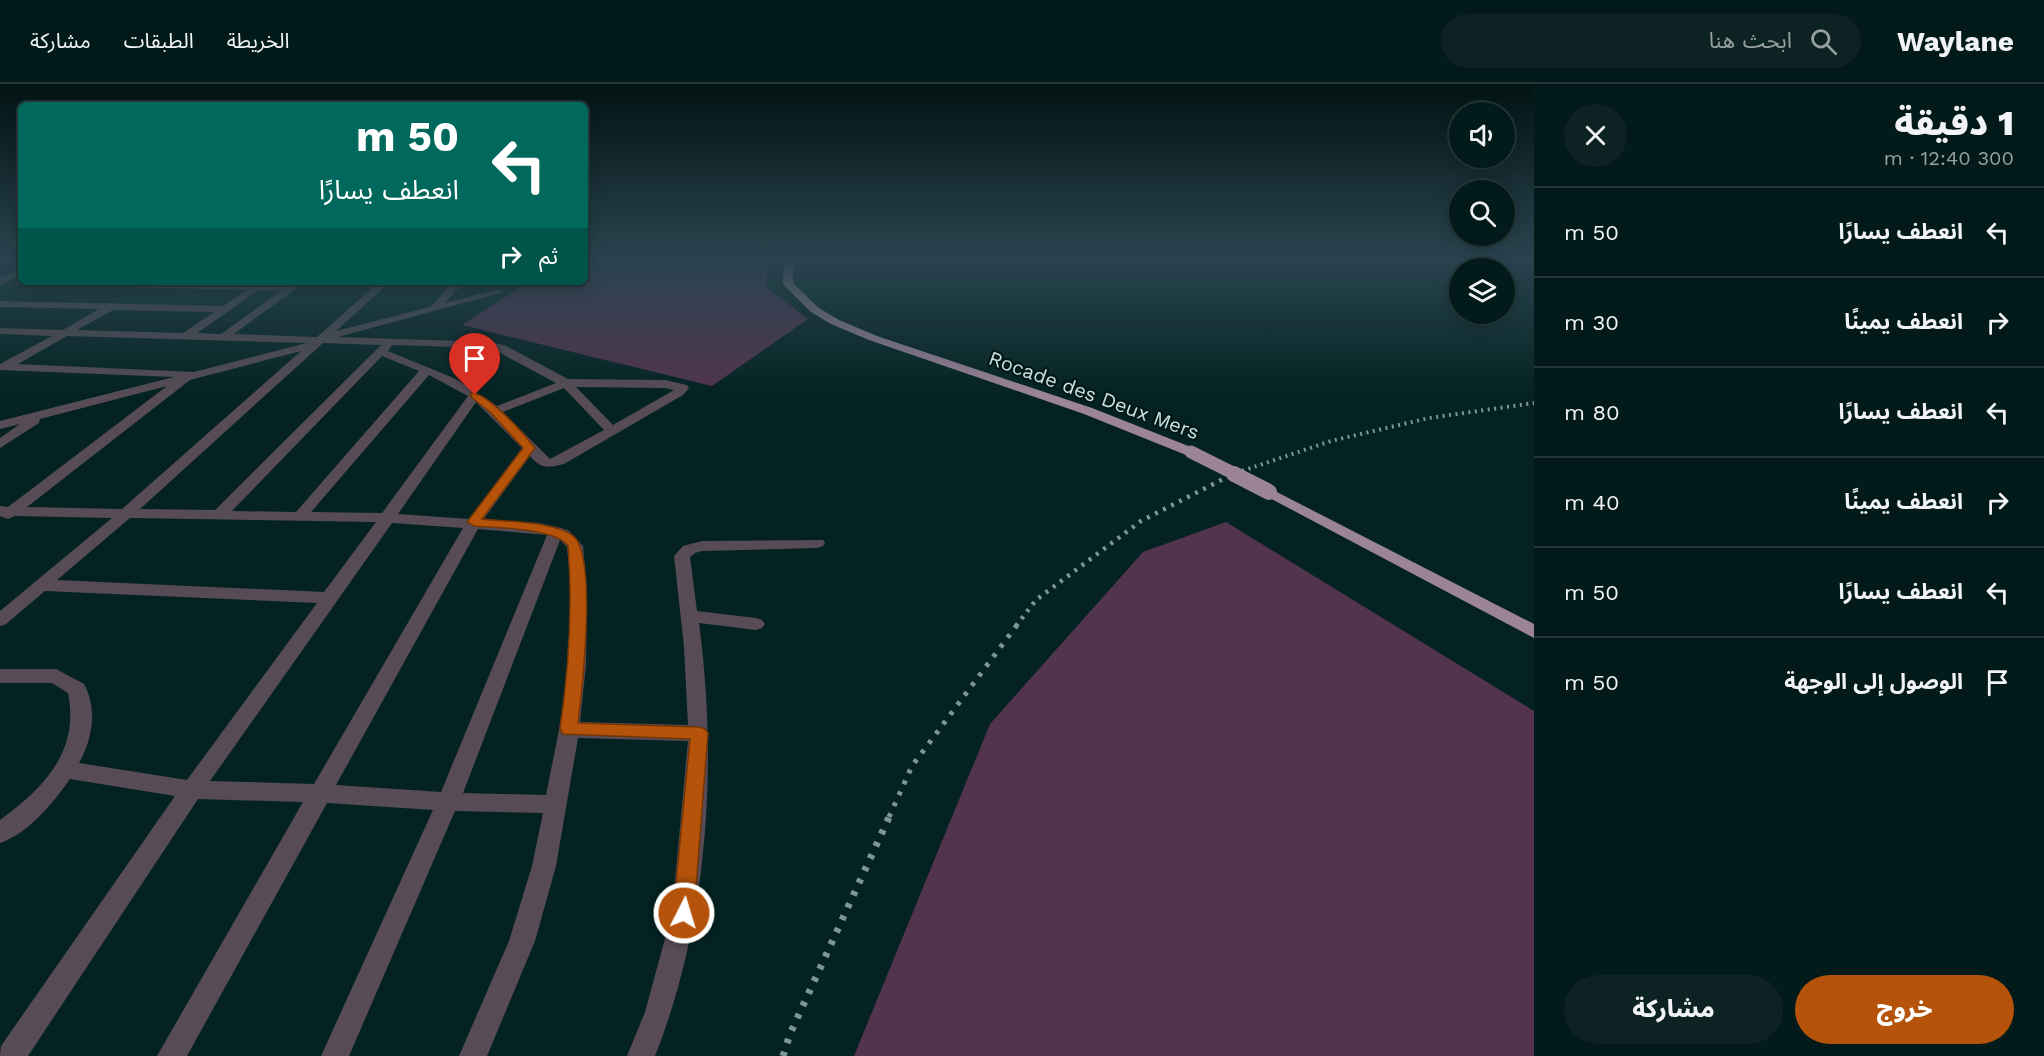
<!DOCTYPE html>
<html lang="ar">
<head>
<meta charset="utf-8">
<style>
  :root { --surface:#031a1a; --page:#0d2323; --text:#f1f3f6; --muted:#97a1a2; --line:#243839; --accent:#b45309 }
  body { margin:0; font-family:"Work Sans","Noto Sans Arabic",sans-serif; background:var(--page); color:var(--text); direction:rtl; height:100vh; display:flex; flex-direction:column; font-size:22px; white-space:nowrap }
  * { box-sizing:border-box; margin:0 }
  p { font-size:20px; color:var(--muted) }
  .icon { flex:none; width:33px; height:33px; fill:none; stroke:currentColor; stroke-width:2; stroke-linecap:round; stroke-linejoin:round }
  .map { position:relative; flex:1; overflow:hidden; direction:ltr }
  .drawer { display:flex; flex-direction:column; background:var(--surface); width:510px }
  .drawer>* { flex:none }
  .guide { position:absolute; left:18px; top:18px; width:570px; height:183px; border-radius:9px; box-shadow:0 3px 15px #0003,0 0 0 2px var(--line); direction:rtl; background:#00695c; color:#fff; overflow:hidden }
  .tools { position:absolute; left:1449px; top:18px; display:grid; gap:12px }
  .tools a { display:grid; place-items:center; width:66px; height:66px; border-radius:50%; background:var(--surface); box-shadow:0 3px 15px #0003,0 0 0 2px var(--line); font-size:30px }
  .pin { position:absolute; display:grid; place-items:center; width:51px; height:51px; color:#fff; margin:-62px -26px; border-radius:50% 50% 50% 0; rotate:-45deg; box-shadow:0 0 6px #0007 }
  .pin .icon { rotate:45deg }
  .me { position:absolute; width:66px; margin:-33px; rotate:5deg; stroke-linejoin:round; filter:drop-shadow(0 0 4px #0008) }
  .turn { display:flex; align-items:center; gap:21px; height:126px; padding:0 30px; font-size:27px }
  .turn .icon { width:78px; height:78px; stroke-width:2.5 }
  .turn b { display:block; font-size:42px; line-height:51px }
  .then { display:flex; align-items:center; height:57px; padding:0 30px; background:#0003; gap:12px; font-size:22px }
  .round { display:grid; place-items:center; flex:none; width:63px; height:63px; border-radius:32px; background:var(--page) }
  .summary { display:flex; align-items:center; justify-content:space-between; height:102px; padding:0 30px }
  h1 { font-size:36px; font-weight:800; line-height:45px }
  .cta { display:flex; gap:12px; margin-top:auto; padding:12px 30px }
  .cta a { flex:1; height:69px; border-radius:36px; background:var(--accent); color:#fff; font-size:24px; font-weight:800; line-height:69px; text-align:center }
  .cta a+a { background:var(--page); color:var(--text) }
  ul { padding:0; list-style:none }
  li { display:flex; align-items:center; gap:18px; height:90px; padding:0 30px; border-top:2px solid var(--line) }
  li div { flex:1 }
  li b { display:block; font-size:22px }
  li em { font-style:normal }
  header { display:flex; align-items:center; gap:36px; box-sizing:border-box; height:84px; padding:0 30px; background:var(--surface); border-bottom:2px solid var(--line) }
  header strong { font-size:28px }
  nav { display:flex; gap:33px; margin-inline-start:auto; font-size:21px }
  .search { width:420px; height:54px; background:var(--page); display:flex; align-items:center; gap:15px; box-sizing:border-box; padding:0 21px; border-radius:33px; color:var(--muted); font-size:22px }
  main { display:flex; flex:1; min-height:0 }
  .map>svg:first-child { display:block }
  .green { fill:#53344f }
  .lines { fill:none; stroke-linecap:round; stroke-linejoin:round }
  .minor { fill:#574c55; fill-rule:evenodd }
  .trunk { fill:#9c8498; fill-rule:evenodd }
  .rail-far3 { stroke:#7d9695; stroke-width:4; stroke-dasharray:2 4.5; stroke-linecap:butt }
  .rail-far2 { stroke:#7d9695; stroke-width:4.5; stroke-dasharray:3 6; stroke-linecap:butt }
  .rail-far1 { stroke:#7d9695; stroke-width:5; stroke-dasharray:4 8; stroke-linecap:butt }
  .rail { stroke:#7d9695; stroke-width:7; stroke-dasharray:4.5 9; stroke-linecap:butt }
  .trunk-bridge-far1 { stroke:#9c8498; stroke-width:13 }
  .trunk-bridge { stroke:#9c8498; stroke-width:16 }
  .route { fill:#b45309; stroke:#753606; stroke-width:1.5 }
  .labels { text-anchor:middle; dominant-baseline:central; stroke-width:4.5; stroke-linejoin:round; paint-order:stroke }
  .street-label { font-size:20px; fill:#cce1df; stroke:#001918 }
</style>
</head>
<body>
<header>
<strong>Waylane</strong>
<div class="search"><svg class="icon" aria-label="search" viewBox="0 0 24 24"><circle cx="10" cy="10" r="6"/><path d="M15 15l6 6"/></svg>ابحث هنا</div>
<nav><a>الخريطة</a><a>الطبقات</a><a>مشاركة</a></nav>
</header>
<main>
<section class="drawer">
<div class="summary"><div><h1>1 دقيقة</h1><p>300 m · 12:40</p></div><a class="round"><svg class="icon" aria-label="close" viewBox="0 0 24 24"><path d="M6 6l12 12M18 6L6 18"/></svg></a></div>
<ul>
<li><svg class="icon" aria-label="left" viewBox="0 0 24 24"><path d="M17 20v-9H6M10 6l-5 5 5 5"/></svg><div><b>انعطف يسارًا</b></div><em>50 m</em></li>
<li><svg class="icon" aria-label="right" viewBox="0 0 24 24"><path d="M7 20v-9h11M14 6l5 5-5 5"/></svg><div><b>انعطف يمينًا</b></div><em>30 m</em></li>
<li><svg class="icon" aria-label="left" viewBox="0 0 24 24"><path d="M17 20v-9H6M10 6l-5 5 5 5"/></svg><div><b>انعطف يسارًا</b></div><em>80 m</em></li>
<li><svg class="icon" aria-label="right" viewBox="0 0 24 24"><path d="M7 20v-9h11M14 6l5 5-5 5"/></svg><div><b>انعطف يمينًا</b></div><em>40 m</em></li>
<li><svg class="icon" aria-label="left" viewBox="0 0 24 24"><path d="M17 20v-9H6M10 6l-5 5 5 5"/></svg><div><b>انعطف يسارًا</b></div><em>50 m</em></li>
<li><svg class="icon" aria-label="arrive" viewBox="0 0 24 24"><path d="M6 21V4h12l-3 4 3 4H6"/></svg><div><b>الوصول إلى الوجهة</b></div><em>50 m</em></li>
</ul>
<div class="cta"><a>خروج</a><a>مشاركة</a></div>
</section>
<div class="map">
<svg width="1534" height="972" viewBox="0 0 1534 972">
  <rect width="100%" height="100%" fill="#042222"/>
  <g class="green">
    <path d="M 585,176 L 774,176 L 767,187 L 767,203 L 808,235 L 712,302 L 462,241 L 528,198 L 585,198 Z"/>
    <path d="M 1226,438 L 1534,627 L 1534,972 L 854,972 L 990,640 L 1143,468 Z"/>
  </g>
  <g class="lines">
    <g class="minor">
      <path d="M 21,185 L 21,192 L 0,201 L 0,194 Z"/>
      <path d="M 28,198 L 291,201 L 296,204 L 294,206 L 234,250 L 317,253 L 379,198 L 390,198 L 336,247 L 430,223 L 454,198 L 464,198 L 445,219 L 499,205 L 504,208 L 338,253 L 492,258 L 506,262 L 568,295 L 665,296 L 687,301 L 689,304 L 683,311 L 564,380 C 548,384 541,385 530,372 L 483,436 L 539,439 L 561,444 L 569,447 L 583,462 L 587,505 L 586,581 L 580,638 L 688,641 L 684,563 L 674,472 L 683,462 L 702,457 L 823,456 L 825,459 L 823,462 L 817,464 L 702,467 L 695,469 L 690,473 L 697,527 L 756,534 L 762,536 L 765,540 L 762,544 L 756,546 L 699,539 C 718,681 708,839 655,972 L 627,972 L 645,928 L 672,829 L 688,657 L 578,654 L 556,782 L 535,857 L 487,972 L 459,972 L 509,857 L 532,782 L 543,729 L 455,727 L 349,972 L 321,972 L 433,726 L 327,719 L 187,972 L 157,972 L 303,718 L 198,715 L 28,972 L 0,972 L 1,962 L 175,712 L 70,695 C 53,719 29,749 0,759 L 0,736 C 44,704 80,667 68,609 L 52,599 L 0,599 L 0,585 L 56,585 L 84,600 C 98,625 92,656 79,679 L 187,696 L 317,519 L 45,507 L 6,540 L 0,542 L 0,527 L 112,434 L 15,432 L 8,435 L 0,432 L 0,422 L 8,423 L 167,302 L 40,335 L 39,339 L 0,364 L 0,354 L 20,340 L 0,345 L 0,337 L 174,293 L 0,286 L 0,280 L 52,252 L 0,250 L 0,244 L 63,246 L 99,225 L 0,223 L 0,217 L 223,222 L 247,206 L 33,201 ZM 259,206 L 281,207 L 221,250 L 197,249 ZM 113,226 L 214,228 L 183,249 L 77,246 ZM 67,252 L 307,259 L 194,288 L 18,280 ZM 323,259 L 381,261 L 215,426 L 140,425 ZM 392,261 L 491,264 L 556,299 L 497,322 L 456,295 L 388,267 ZM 301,267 L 122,425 L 27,423 L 190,296 ZM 382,272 L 419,287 L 296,428 L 232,427 ZM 429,291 L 468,312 L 382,429 L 311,428 ZM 576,303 L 665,304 L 674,306 L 613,341 ZM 564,304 L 604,346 L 550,375 L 503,328 ZM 476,318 L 522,364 L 469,435 L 398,430 ZM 130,434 L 376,438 L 324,508 L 57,496 ZM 392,439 L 463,444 L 314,700 L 210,697 ZM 478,445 L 547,451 L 441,708 L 336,701 ZM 560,456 L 567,463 L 571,505 L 568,581 L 559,646 L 546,711 L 463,709 Z"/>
    </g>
    <g class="trunk">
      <path d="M 788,176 L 796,176 L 793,188 L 793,199 L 819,224 L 839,236 L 877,252 L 1092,324 L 1196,365 L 1198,368 L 1191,372 L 1186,371 L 1084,330 L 869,256 L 831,240 L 811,228 L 783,200 L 783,188 Z"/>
      <path d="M 1269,404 L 1534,540 L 1534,554 L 1264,411 L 1262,408 Z"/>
    </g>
    <path class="rail-far3" d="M 1230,391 L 1331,357 L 1429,334 L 1534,319"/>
    <path class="rail-far2" d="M 1016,542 L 1036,516 L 1141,437 L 1233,390"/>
    <path class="rail-far1" d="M 889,733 L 912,682 L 1017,541"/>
    <path class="rail" d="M 783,972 L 790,950 L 890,731"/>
    <path class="trunk-bridge-far1" d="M 1191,368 L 1237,391"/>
    <path class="trunk-bridge" d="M 1234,390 L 1269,408"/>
  </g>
  <linearGradient id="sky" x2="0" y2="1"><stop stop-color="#021313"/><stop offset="0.56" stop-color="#29444f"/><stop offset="1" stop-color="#29444f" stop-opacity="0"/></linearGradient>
  <rect width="1534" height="312" fill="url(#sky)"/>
  <path class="route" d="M 471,309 C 486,307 525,351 535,364 L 482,435 C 508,438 551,437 572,451 C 598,467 582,608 578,639 L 699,643 L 705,645 L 708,649 L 694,829 L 691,836 L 684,839 L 676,836 L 673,829 L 690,655 L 563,650 L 560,645 C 569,583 573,524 568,462 C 556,444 495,444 474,442 L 467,438 L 523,364 L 491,329 L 471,313 Z"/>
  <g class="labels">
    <g class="street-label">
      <text transform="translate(1094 311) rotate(20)">Rocade des Deux Mers</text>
    </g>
  </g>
</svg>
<div class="tools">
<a><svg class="icon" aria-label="sound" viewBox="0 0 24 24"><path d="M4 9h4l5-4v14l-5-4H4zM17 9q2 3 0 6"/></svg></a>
<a><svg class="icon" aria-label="search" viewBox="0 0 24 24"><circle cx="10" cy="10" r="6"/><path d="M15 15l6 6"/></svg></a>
<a><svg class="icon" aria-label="layers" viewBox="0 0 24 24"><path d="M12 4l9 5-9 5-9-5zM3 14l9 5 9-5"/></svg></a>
</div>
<div class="pin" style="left:475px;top:311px;background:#d93025"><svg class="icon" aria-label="arrive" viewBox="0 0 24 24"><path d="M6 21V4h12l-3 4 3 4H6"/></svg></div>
<svg class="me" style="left:684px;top:829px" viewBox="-20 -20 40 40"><circle r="17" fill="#b45309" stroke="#fff" stroke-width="3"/><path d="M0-11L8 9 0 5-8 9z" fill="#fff"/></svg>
<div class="guide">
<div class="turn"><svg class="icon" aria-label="left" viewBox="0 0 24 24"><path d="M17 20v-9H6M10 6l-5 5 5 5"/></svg><div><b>50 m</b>انعطف يسارًا</div></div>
<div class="then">ثم<svg class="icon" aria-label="right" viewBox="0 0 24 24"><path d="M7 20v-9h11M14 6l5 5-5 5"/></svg></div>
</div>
</div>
</main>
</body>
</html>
